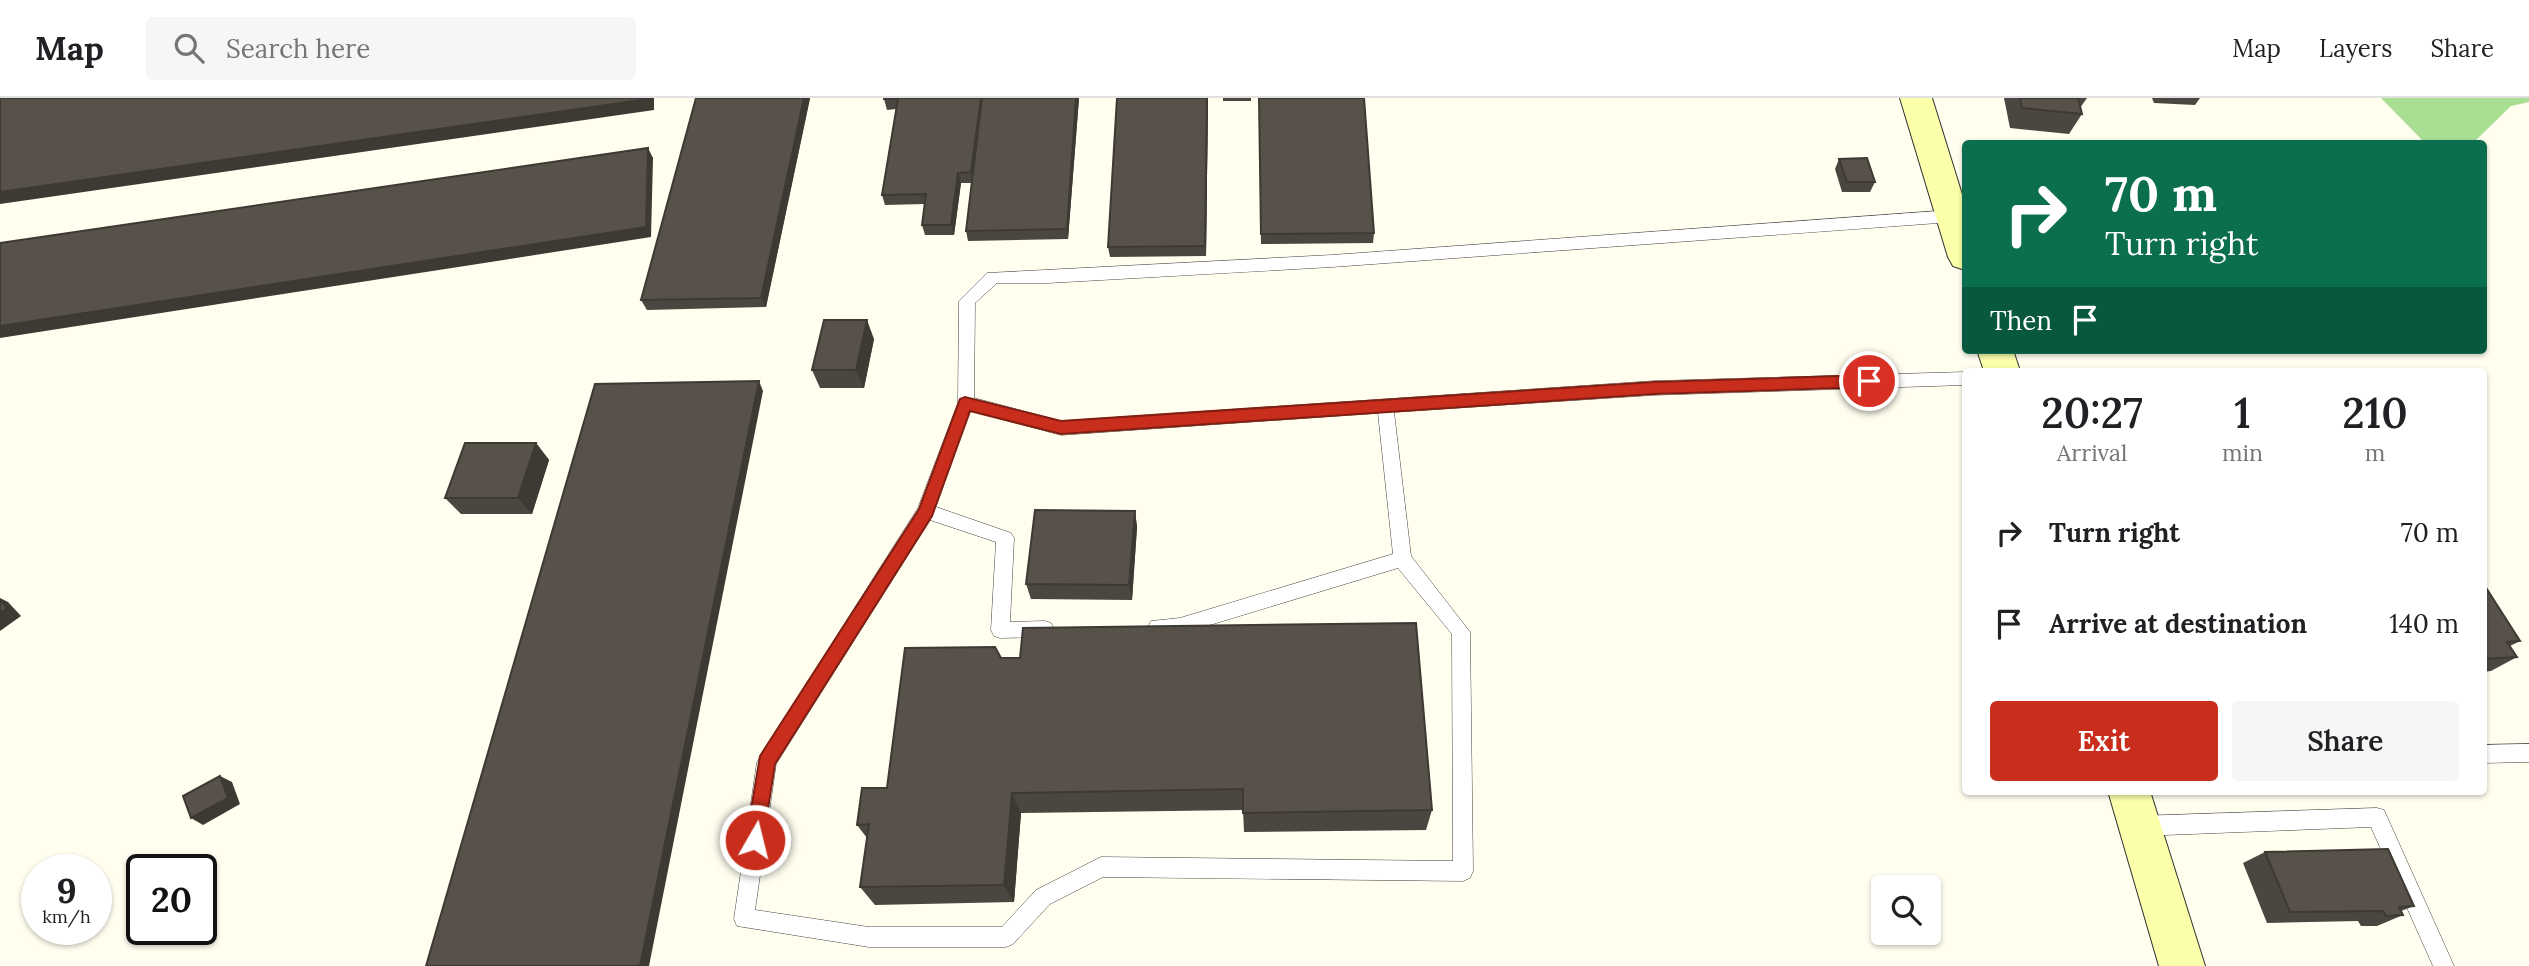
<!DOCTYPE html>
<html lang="en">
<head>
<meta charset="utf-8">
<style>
  :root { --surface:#fff; --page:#f6f6f6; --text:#202124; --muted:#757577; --line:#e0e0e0; --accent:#c82e1b }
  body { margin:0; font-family:Lora,serif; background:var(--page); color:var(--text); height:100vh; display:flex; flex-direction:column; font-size:26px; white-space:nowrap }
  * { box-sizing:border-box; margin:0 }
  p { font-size:23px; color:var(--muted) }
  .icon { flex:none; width:38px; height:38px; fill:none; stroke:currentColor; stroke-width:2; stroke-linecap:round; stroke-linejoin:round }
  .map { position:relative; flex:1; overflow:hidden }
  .side { position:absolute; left:1962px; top:270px; width:525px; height:427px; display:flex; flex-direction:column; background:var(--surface); border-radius:7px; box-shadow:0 2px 5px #0004 }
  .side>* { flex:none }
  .banner { position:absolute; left:1962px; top:42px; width:525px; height:214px; border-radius:7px; box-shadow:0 2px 5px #0004; background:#0b6e4f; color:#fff; overflow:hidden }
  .tools { position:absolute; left:1871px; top:777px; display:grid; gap:14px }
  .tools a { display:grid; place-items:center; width:70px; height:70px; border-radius:7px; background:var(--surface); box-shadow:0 2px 5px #0004; font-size:35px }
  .speed { position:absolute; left:21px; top:756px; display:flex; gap:14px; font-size:35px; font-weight:700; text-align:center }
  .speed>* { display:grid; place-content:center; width:91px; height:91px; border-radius:50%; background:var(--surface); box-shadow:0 2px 5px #0004; line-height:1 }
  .speed small { font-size:18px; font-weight:400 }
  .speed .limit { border:4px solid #111; border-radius:10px; background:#fff; color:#111 }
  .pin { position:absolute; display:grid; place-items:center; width:60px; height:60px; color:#fff; margin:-30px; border:4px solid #fff; border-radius:50%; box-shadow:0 2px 7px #0007 }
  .me { position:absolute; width:77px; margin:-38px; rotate:8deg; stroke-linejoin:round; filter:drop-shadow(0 0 5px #0008) }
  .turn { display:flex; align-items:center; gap:24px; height:147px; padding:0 28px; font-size:32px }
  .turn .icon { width:91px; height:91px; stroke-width:2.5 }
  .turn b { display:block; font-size:49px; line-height:60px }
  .then { display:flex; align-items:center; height:66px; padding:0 28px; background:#0003; gap:14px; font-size:26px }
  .eta { display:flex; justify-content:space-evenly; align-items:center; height:119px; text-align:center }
  .eta b { font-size:42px; font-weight:600; line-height:49px }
  .primary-button { display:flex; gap:14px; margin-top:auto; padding:14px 28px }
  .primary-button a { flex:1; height:80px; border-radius:7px; background:var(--accent); color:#fff; font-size:28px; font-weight:600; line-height:80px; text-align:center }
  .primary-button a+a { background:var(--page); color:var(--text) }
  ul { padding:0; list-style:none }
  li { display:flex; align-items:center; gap:21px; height:91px; padding:0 28px }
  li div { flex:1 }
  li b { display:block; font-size:26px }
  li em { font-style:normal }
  header { display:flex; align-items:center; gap:42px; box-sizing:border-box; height:98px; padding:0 35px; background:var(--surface); border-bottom:2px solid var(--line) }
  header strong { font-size:33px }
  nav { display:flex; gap:38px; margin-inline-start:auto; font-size:24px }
  .search { width:490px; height:63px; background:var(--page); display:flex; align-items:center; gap:18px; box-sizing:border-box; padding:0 24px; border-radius:7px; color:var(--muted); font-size:26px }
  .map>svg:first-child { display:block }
  .forest { fill:#a9df93 }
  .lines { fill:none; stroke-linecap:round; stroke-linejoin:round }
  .service-casing { stroke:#414141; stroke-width:1 }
  .secondary-casing { stroke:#303030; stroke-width:2 }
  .service { fill:#fff; fill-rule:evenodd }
  .secondary { fill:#fbffaa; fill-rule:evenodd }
  .wall { fill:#4b463f }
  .shaded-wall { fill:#3d3933 }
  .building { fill:#575149; stroke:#3d3933; stroke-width:2 }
  .route { fill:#c82e1b; stroke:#821e12; stroke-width:2 }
</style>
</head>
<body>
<header>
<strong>Map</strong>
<div class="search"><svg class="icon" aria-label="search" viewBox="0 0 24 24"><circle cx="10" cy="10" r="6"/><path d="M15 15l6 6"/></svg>Search here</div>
<nav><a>Map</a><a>Layers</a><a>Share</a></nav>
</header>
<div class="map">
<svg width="2529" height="868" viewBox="0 0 2529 868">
  <rect width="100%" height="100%" fill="#fffeef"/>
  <path class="forest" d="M 2381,0 L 2529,0 L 2529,4 L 2511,8 L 2473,45 L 2426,46 Z"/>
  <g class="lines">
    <defs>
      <g id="service">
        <path d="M 1952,112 L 1960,118 L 1952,124 L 1332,169 L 1048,185 L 997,185 L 975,205 L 974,300 L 1061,323 L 1654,283 L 1965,274 L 1965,287 L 1654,297 L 1394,314 L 1411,458 L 1470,534 L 1473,773 L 1470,780 L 1463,783 L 1103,779 L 1050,806 L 1013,846 L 1006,849 L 869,849 L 737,828 L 734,821 L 757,664 L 918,410 L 958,305 L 959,203 L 987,175 L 1332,157 ZM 971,313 L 1061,337 L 1378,315 L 1393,456 L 1180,520 L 1151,523 L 1148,529 L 1151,535 L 1180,536 L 1398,470 L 1452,536 L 1453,763 L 1101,759 L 1036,792 L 1002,829 L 869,829 L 755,812 L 776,666 L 930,422 L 996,444 L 991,532 L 994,538 L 1000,540 L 1045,539 L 1051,537 L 1054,531 L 1051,525 L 1045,523 L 1010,524 L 1014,440 L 1011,435 L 936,409 Z"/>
        <path d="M 2529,646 L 2529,664 L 2483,665 L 2483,647 Z"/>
        <path d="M 2377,710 L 2384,712 L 2454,868 L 2433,868 L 2371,729 L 2139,738 L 2132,735 L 2129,728 L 2132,721 L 2139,718 Z"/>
      </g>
      <g id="secondary">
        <path d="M 1900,0 L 1932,0 L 1965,106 L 1965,172 L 1953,168 L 1948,159 Z"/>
        <path d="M 1977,252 L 2013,252 L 2020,273 L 1984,273 Z"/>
        <path d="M 2108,693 L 2150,693 L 2205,868 L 2159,868 Z"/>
      </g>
    </defs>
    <use href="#service" class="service-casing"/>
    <use href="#secondary" class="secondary-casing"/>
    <use href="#service" class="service"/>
    <use href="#secondary" class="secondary"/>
  </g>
  <g class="wall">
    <path d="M 696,0 L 810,0 L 766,209 L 647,212 L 641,202 Z"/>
    <path d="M 1079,0 L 1068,141 L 968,143 L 966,133 L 972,85 L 961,85 L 954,137 L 925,137 L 922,127 L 925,106 L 885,107 L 882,97 L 896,11 L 887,12 L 884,1 Z"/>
    <path d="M 1117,0 L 1208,0 L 1206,158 L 1110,159 L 1108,149 Z"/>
    <rect x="1223" y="0" width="28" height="3"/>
    <path d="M 1259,0 L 1374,135 L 1373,145 L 1261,146 Z"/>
    <path d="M 2004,0 L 2087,0 L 2080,10 L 2082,16 L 2069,36 L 2010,30 Z"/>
    <path d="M 2152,0 L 2200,0 L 2195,7 L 2154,5 Z"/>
    <path d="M 1839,61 L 1875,84 L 1870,94 L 1842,94 L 1835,71 Z"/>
    <path d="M 874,241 L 864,290 L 820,290 L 812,272 Z"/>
    <path d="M 536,345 L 549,362 L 532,416 L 461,416 L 445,400 Z"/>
    <path d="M 1135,413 L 1137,429 L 1132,502 L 1031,501 L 1026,486 Z"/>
    <path d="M 2483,485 L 2520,543 L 2510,548 L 2517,559 L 2491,573 L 2483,574 Z"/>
    <path d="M 1001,560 L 1432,712 L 1426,732 L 1244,734 L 1243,712 L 1021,715 L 1014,804 L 875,807 L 860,789 L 867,740 L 857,727 L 887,690 Z"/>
    <path d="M 2265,754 L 2414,808 L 2401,813 L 2403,817 L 2377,828 L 2361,828 L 2358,823 L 2267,825 L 2243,765 Z"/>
  </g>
  <g class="shaded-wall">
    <path d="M 648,0 L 654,0 L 654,12 L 0,106 L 0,94 Z"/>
    <path d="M 804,0 L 810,0 L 766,209 L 761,200 Z"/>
    <path d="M 981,0 L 982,0 L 974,85 L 971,74 Z"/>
    <path d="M 1076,0 L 1079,0 L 1068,141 L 1067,131 Z"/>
    <path d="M 1207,0 L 1208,0 L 1206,158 L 1205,148 Z"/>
    <path d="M 648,50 L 653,60 L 651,139 L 0,240 L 0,228 Z"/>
    <path d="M 958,75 L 961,85 L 954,137 L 951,127 Z"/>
    <path d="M 867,222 L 874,241 L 864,290 L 856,272 Z"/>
    <path d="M 759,283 L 763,293 L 649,868 L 640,868 Z"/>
    <path d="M 536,345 L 549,362 L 532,416 L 518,400 Z"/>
    <path d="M 1135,413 L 1137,429 L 1132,502 L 1129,487 Z"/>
    <path d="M 0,500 L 8,504 L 21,518 L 0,533 Z"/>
    <path d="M 220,678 L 232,684 L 240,706 L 203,727 L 191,720 Z"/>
    <path d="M 1012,695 L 1021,715 L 1014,804 L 1004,787 Z"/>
  </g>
  <g class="building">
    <path d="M 0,0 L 648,0 L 648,1 L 0,94 Z"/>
    <path d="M 696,0 L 804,0 L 761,200 L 641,202 Z"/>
    <path d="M 884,0 L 981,0 L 971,74 L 958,75 L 951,127 L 922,127 L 926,96 L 882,97 L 898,1 L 884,1 Z"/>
    <path d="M 982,0 L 1076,0 L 1067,131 L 966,133 Z"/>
    <path d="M 1117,0 L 1207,0 L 1205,148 L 1108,149 Z"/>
    <path d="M 1259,0 L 1364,0 L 1374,135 L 1261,136 Z"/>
    <path d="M 2020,0 L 2078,0 L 2082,16 L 2022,10 Z"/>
    <path d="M 648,50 L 646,129 L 0,228 L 0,145 Z"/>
    <path d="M 1867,60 L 1875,84 L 1847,84 L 1839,61 Z"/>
    <path d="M 824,222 L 867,222 L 856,272 L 812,272 Z"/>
    <path d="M 759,283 L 640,868 L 426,868 L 595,286 Z"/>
    <path d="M 465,345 L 536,345 L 518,400 L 445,400 Z"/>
    <path d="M 1035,412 L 1135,413 L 1129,487 L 1026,486 Z"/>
    <path d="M 2483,485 L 2520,543 L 2507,544 L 2517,559 L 2483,561 Z"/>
    <path d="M 0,502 L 7,510 L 0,515 Z"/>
    <path d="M 1416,525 L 1432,712 L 1243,715 L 1243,691 L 1012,695 L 1004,787 L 860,789 L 869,726 L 857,727 L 862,690 L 887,690 L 905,550 L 995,549 L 1001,560 L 1020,560 L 1023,530 Z"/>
    <path d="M 220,678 L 228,700 L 191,720 L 183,698 Z"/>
    <path d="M 2388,751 L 2414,808 L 2399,809 L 2403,817 L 2386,818 L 2383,813 L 2290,814 L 2265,754 Z"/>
  </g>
  <path class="route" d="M 1869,277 L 1877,283 L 1869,289 L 1654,296 L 1061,336 L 970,313 L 932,418 L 775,666 L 762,749 L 755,751 L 749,749 L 746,742 L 760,658 L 919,411 L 960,301 L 965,299 L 1061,323 L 1654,284 Z"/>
</svg>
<div class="tools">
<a><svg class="icon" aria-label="search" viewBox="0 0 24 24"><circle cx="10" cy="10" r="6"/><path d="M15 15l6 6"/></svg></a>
</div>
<div class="speed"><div>9<small>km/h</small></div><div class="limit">20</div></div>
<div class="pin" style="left:1869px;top:283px;background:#d93025"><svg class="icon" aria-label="arrive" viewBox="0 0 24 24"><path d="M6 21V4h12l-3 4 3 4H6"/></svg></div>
<svg class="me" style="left:755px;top:742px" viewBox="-20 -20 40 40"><circle r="17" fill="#c82e1b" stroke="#fff" stroke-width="3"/><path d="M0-11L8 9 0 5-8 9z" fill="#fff"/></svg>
<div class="banner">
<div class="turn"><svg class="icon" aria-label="right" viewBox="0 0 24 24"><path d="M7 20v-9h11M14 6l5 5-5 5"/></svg><div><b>70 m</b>Turn right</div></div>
<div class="then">Then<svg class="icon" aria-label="arrive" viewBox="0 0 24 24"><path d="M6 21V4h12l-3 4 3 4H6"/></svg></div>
</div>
<section class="side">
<div class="eta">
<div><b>20:27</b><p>Arrival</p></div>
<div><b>1</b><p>min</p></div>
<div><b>210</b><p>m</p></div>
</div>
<ul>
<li><svg class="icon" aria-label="right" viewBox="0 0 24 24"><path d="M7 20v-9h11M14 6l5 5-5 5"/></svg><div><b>Turn right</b></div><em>70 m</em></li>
<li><svg class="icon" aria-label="arrive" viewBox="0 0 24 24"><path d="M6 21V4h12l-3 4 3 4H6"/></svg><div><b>Arrive at destination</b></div><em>140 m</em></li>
</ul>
<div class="primary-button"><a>Exit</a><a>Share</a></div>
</section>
</div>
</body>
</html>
